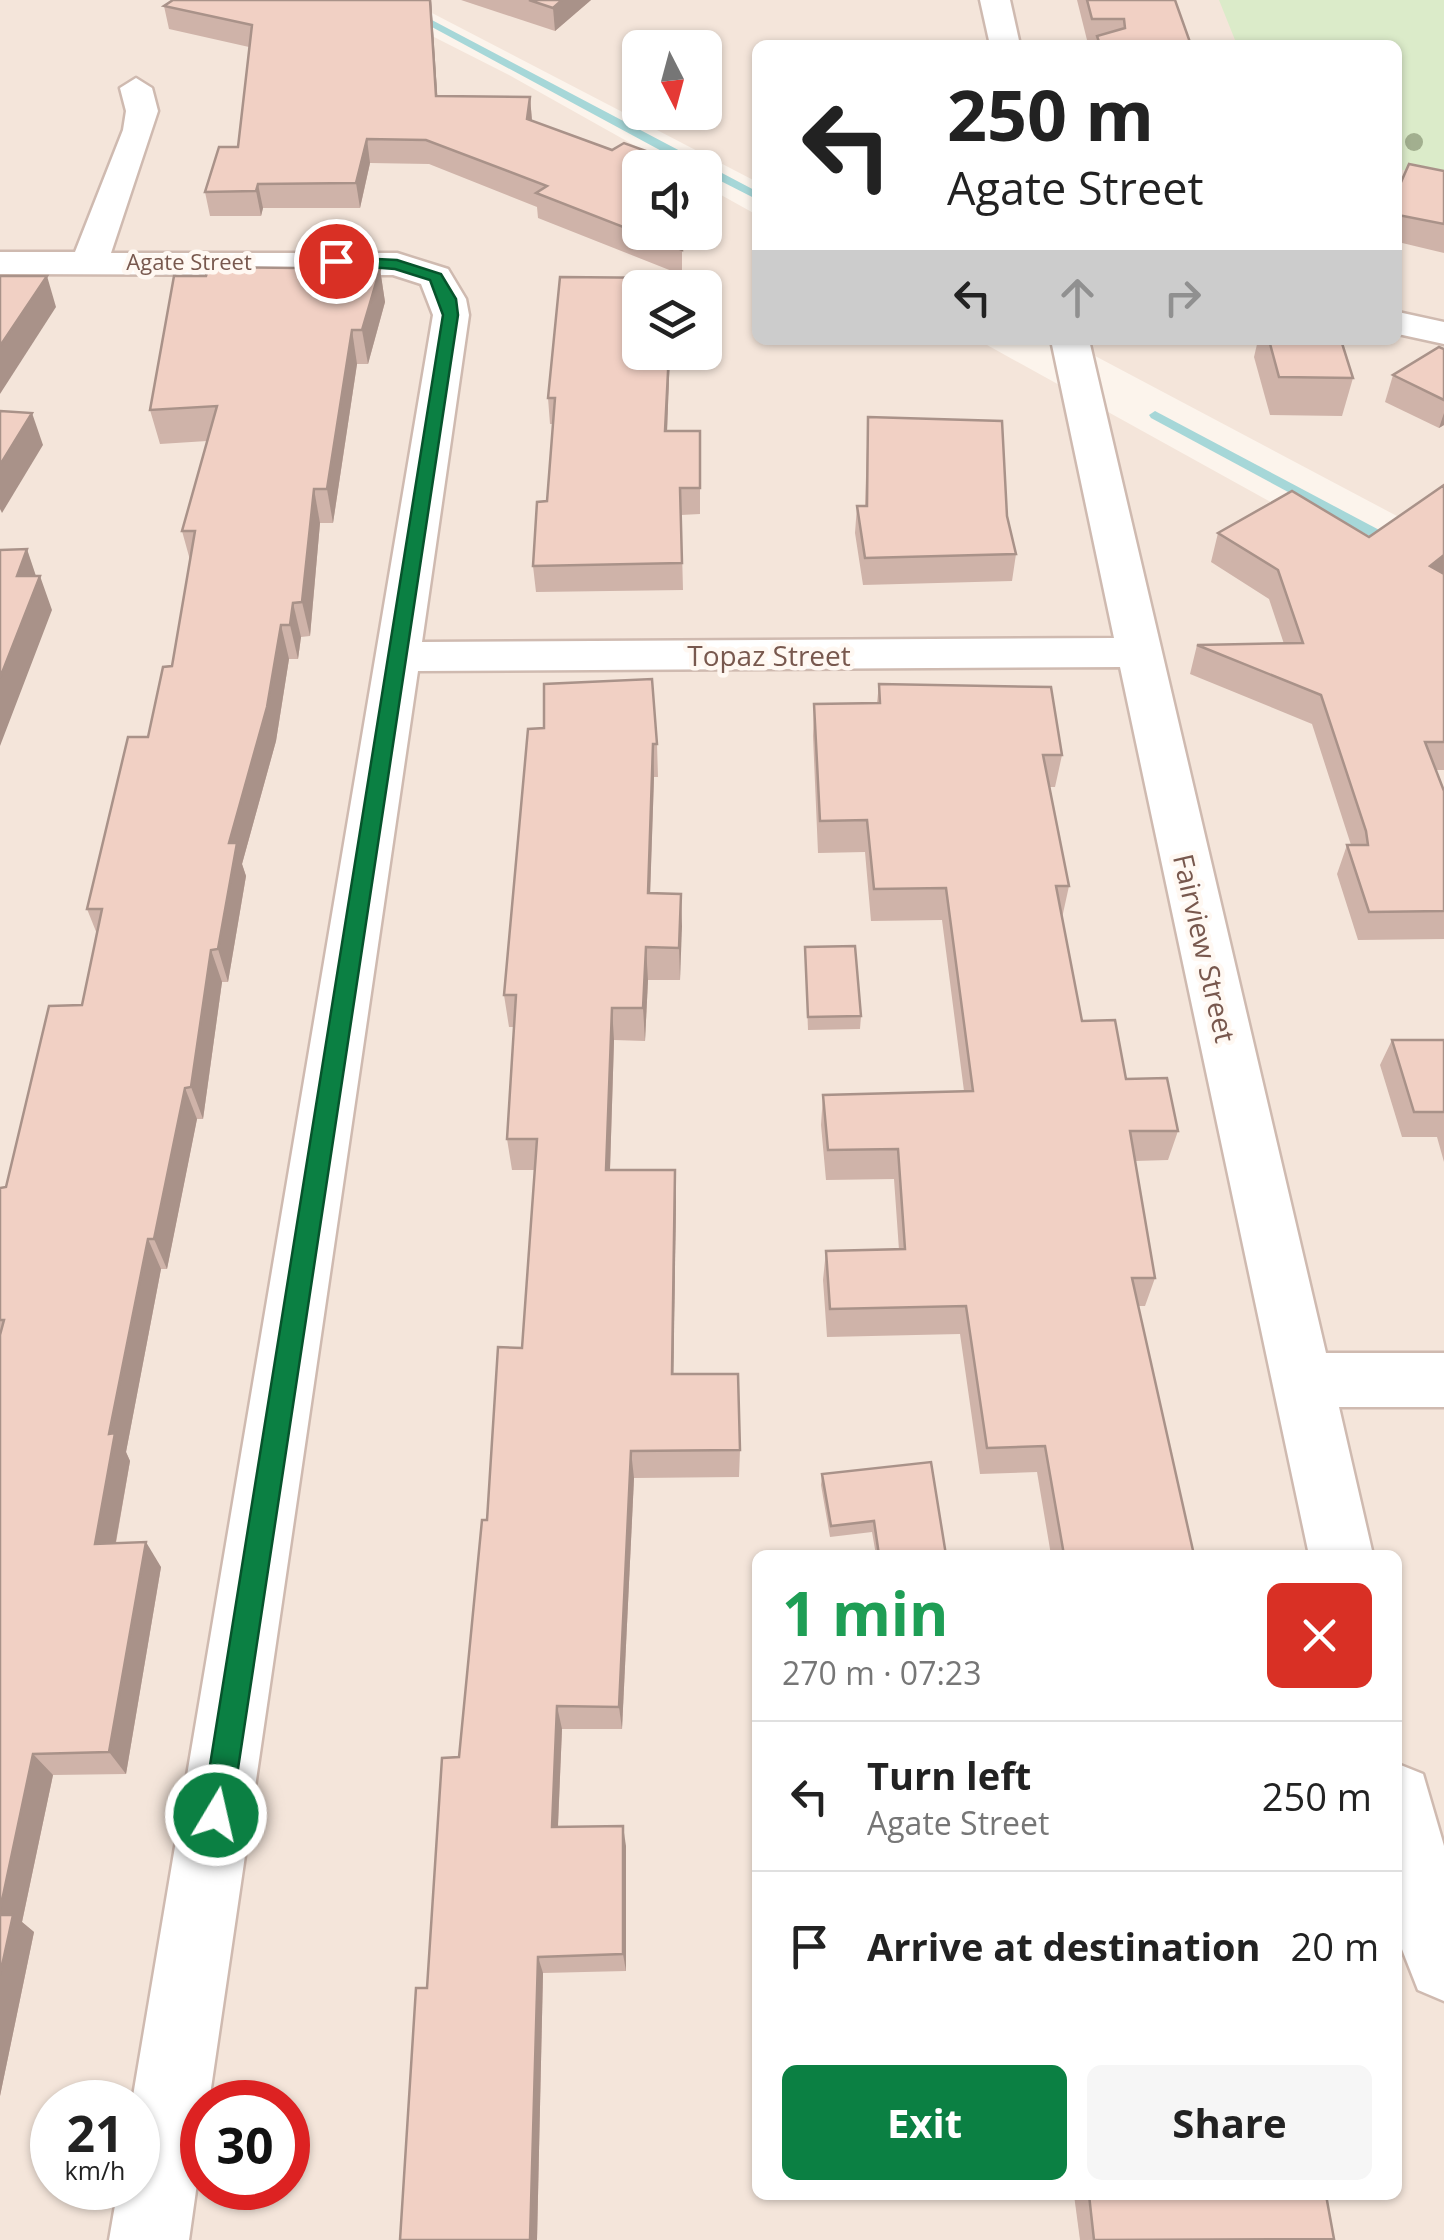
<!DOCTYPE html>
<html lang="en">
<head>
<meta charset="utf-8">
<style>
  :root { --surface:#fff; --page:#f6f6f6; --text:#222; --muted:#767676; --line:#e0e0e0; --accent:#0b8043 }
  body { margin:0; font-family:"Open Sans",sans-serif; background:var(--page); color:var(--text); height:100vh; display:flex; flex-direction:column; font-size:38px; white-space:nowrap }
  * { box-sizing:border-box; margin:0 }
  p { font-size:32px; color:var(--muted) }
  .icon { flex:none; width:55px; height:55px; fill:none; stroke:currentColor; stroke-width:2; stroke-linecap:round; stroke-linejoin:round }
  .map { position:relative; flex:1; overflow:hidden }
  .drawer { position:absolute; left:752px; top:1550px; width:650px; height:650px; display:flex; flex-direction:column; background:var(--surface); border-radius:15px; box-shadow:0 2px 8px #0004 }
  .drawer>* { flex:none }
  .top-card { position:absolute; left:752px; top:40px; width:650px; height:305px; border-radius:15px; box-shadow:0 2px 8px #0004; background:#fff; color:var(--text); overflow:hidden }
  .needle { width:65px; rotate:174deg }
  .controls { position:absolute; left:622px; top:30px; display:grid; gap:20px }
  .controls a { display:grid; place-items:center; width:100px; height:100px; border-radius:15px; background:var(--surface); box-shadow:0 2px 8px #0004; font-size:50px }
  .speed { position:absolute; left:30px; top:2080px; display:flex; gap:20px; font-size:50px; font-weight:700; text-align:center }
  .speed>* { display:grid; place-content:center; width:130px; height:130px; border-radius:50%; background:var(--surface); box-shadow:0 2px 8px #0004; line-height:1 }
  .speed small { font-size:25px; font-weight:400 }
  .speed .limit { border:15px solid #d22; background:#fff; color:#111 }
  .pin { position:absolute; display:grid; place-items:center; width:85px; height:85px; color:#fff; margin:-42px; border:5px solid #fff; border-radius:50%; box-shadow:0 2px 10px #0007 }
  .me { position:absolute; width:110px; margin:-55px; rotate:9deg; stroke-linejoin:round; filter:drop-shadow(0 0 8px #0008) }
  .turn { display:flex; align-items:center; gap:35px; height:210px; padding:0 30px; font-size:45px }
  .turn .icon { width:130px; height:130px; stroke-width:2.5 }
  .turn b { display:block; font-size:70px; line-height:85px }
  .lanes { display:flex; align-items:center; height:95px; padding:0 30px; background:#0003; justify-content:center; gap:50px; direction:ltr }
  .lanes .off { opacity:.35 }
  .round { display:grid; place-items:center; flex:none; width:105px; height:105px; border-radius:15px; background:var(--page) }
  .summary { display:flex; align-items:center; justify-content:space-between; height:170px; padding:0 30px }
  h1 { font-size:60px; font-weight:700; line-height:75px; color:#1e9e55 }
  .primary-button { display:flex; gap:20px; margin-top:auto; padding:20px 30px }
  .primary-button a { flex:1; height:115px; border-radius:15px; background:var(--accent); color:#fff; font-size:40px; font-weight:700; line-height:115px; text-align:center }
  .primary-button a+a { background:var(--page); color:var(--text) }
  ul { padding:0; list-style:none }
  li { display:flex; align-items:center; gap:30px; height:150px; padding:0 30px; border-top:2px solid var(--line) }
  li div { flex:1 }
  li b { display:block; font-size:38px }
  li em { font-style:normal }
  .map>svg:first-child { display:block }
  .residential { fill:#f4e5da; fill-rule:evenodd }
  .green { fill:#dbebc9 }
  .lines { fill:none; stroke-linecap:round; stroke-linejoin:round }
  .stream { fill:#a6d7d8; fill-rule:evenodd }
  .minor-casing { stroke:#cfbab0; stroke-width:5 }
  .minor { fill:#fff; fill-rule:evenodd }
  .tree { fill:#a2af8f }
  .wall { fill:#cfb3a9 }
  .shaded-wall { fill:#a99289 }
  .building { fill:#f1d0c4; stroke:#a99289; stroke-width:2.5 }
  .route { fill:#0b8043; stroke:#07532c; stroke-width:2.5 }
  .labels { text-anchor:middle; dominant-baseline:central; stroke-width:9; stroke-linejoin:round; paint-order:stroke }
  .far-street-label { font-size:22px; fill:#78584e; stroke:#fff8f2 }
  .street-label { font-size:28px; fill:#78584e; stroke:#fff8f2 }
</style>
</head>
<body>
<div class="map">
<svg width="1444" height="2240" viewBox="0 0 1444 2240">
  <rect width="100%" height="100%" fill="#fcf4ec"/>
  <g class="residential">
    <path d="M 0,0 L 361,0 L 509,75 L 673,167 L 640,168 L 640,232 L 705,232 L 705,186 L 757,215 L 758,340 L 978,340 L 1444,598 L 1444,2240 L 0,2240 ZM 640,288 L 705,288 L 705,352 L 640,352 ZM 758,1555 L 1398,1555 L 1398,2195 L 758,2195 ZM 52,2102 L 138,2102 L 138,2188 L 52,2188 ZM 202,2102 L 288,2102 L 288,2188 L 202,2188 Z"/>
    <path d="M 407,0 L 1444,0 L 1444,541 L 1065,340 L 1398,340 L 1398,45 L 758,45 L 757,182 ZM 640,48 L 705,48 L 705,112 L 640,112 Z"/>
  </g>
  <path class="green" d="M 1219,0 L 1444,0 L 1444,177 L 1398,169 L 1398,45 L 1237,45 Z"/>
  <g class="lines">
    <g class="stream">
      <path d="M 382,0 L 394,0 L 758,192 L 758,200 L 705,173 L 705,168 L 693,168 Z"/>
      <path d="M 1155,411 L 1400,541 L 1402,544 L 1400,547 L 1390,547 L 1151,418 L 1149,415 Z"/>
    </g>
    <defs>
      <g id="minor">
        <path d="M 980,0 L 1010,0 L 1020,45 L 990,45 Z"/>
        <path d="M 136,78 L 152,88 L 158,111 L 111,253 L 397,253 L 448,269 L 466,299 L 469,315 L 422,642 L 1114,638 L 1051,340 L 1089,340 L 1326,1353 L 1444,1353 L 1444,1407 L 1339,1407 L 1373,1555 L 1309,1555 L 1120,667 L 418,671 L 209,2102 L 202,2102 L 202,2148 L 189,2240 L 109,2240 L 118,2188 L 138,2188 L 138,2102 L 132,2102 L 433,315 L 421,284 L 393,275 L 0,274 L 0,252 L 75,252 L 123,130 L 126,111 L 120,88 Z"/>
        <path d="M 1398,312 L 1444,322 L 1444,344 L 1398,334 Z"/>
        <path d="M 1398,1764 L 1423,1774 L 1444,1846 L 1444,2001 L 1418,1990 L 1398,1939 Z"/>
      </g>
    </defs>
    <use href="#minor" class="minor-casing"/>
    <use href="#minor" class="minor"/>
  </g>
  <circle class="tree" cx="1414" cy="142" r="9"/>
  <g class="wall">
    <path d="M 173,0 L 431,0 L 437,96 L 530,97 L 532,121 L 682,232 L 682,275 L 538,218 L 537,207 L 429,164 L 370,163 L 360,208 L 263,208 L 261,216 L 210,216 L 205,192 L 238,147 L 249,47 L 169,29 L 164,6 Z"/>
    <path d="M 461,0 L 591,0 L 555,31 Z"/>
    <path d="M 1077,0 L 1175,0 L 1191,45 L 1096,45 L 1096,44 L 1088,44 Z"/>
    <path d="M 1444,171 L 1444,253 L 1398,242 L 1398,189 Z"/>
    <path d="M 380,269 L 385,302 L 368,364 L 357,364 L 333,523 L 320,523 L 310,636 L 301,637 L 298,659 L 289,659 L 276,741 L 242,864 L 246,876 L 228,982 L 222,982 L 203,1119 L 197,1119 L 167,1269 L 161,1269 L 126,1452 L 130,1461 L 116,1543 L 161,1567 L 126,1774 L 53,1775 L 22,1922 L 34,1932 L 0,2096 L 0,1188 L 6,1187 L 82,1005 L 97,934 L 87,909 L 172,666 L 190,560 L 182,531 L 207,441 L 160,444 L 150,410 L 206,276 Z"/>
    <path d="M 1258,340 L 1341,340 L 1353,378 L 1342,416 L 1270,415 L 1254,357 Z"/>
    <path d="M 1444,349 L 1444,425 L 1439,428 L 1385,402 L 1393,375 Z"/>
    <path d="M 640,352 L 670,352 L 667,431 L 700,431 L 700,514 L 681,515 L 683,590 L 536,592 L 533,566 L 547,501 L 553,424 L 550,424 L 548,398 Z"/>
    <path d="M 868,417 L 1016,554 L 1012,581 L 863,585 L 855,533 L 857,506 L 865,506 Z"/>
    <path d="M 1444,485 L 1444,770 L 1436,770 L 1444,791 L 1444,939 L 1358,940 L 1337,874 L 1347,845 L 1351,845 L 1312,724 L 1190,674 L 1197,645 L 1284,644 L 1269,599 L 1211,562 L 1218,533 L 1369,537 Z"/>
    <path d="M 879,684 L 1062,755 L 1055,787 L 1050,787 L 1069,886 L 1062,918 L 1082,1021 L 1126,1079 L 1178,1131 L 1168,1160 L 1135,1161 L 1155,1278 L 1145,1306 L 1138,1306 L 1194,1555 L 1051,1555 L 1037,1472 L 980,1474 L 960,1334 L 827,1337 L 823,1280 L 826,1251 L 899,1250 L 894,1179 L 826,1180 L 821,1125 L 823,1095 L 964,1091 L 942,920 L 871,921 L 865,852 L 818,853 L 813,736 L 814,704 L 877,703 Z"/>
    <path d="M 528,729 L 657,744 L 658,777 L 654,777 L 650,893 L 681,894 L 680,980 L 648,980 L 645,1041 L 614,1040 L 610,1170 L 675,1170 L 676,1201 L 673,1374 L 740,1450 L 739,1477 L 634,1478 L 622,1729 L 562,1729 L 558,1827 L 626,1846 L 626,1971 L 543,1973 L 537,2240 L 400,2240 L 427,1988 L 459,1757 L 487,1520 L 522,1348 L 535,1170 L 512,1170 L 507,1139 L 514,1027 L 509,1027 L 504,995 Z"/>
    <path d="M 805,947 L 861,1016 L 860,1029 L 808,1030 Z"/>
    <path d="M 1392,1040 L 1444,1040 L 1444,1162 L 1437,1137 L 1402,1137 L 1380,1065 Z"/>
    <path d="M 822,1474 L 946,1555 L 876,1555 L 872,1532 L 830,1537 L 821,1485 Z"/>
    <path d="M 1074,2195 L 1326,2195 L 1334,2239 L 1080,2240 Z"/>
  </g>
  <g class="shaded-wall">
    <path d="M 430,0 L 431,0 L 439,121 L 436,96 Z"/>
    <path d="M 562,0 L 591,0 L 555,31 L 553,8 Z"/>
    <path d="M 530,97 L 532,121 L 527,119 Z"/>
    <path d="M 367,139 L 370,163 L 360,208 L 356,183 Z"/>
    <path d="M 258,184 L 263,208 L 261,216 L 256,191 Z"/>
    <path d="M 380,269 L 385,302 L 368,364 L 362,330 Z"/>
    <path d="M 47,276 L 56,307 L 0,394 L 0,346 Z"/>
    <path d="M 352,330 L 357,364 L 333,523 L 327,489 Z"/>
    <path d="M 669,352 L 670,352 L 666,458 L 665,431 Z"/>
    <path d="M 32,413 L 43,445 L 2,513 L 0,509 L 0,465 Z"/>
    <path d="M 1444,413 L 1444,425 L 1439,428 Z"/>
    <path d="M 314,489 L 320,523 L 310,636 L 302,602 Z"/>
    <path d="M 27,549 L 38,582 L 40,576 L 52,610 L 0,746 L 0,678 L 17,576 Z"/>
    <path d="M 1444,555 L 1444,577 L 1430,566 Z"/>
    <path d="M 293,603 L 301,637 L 298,659 L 290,625 Z"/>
    <path d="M 281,625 L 289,659 L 276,741 L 242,864 L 246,876 L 228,982 L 218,949 L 229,843 Z"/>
    <path d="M 653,744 L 654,777 L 649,927 L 648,893 Z"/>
    <path d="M 681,894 L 682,927 L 680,980 L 679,948 Z"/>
    <path d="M 646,947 L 648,980 L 645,1041 L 643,1008 Z"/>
    <path d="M 211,950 L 222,982 L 203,1119 L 191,1087 Z"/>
    <path d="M 612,1008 L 614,1040 L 609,1200 L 606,1170 Z"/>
    <path d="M 185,1088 L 197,1119 L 167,1269 L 154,1239 Z"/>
    <path d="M 675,1170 L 676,1201 L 673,1402 L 672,1374 Z"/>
    <path d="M 148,1239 L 161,1269 L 126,1452 L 130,1461 L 111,1569 L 95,1544 L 109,1434 Z"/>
    <path d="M 631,1451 L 634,1478 L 622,1729 L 619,1707 Z"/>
    <path d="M 146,1542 L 161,1567 L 126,1774 L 109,1752 Z"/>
    <path d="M 557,1706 L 562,1729 L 557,1847 L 552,1827 Z"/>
    <path d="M 33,1754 L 53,1775 L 22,1922 L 34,1932 L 0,2096 L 0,1910 Z"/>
    <path d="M 623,1826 L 626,1846 L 626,1971 L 623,1954 Z"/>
    <path d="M 538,1957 L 543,1973 L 537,2240 L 530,2240 Z"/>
  </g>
  <g class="building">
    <path d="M 173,0 L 430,0 L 436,96 L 530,97 L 527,119 L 612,150 L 624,143 L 682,164 L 682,168 L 640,168 L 640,232 L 682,232 L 682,250 L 536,193 L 547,186 L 426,140 L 367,139 L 356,183 L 258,184 L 256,191 L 205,192 L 219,147 L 238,147 L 252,25 L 164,6 Z"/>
    <path d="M 529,0 L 562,0 L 553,8 Z"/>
    <path d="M 1087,0 L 1175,0 L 1191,45 L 1100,45 L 1097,36 L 1125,28 L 1124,19 L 1092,19 Z"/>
    <path d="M 1409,164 L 1444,171 L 1444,224 L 1398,215 L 1398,189 Z"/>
    <path d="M 209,267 L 380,269 L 362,330 L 352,330 L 327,489 L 314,489 L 302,602 L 293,603 L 290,625 L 281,625 L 267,707 L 229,843 L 237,843 L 218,949 L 211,950 L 191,1087 L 185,1088 L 154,1239 L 148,1239 L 109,1434 L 115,1433 L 95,1544 L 146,1542 L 109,1752 L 33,1754 L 0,1910 L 0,1335 L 4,1320 L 0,1320 L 0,1188 L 6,1187 L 49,1006 L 82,1005 L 102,909 L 87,909 L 128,737 L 148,737 L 163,667 L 172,666 L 195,531 L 182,531 L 217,406 L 150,410 L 174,276 L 206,276 Z"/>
    <path d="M 0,276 L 47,276 L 0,346 Z"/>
    <path d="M 560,277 L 672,278 L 671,288 L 640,288 L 640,352 L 669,352 L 665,431 L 700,431 L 700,488 L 680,488 L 682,563 L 533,566 L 537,502 L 547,501 L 555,398 L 548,398 Z"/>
    <path d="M 1269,340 L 1341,340 L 1353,378 L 1279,377 Z"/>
    <path d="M 1439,347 L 1444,349 L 1444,400 L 1393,375 Z"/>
    <path d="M 0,411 L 32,413 L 0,465 Z"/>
    <path d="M 868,417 L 1002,421 L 1007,516 L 1016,554 L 865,558 L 857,506 L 867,506 Z"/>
    <path d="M 1444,485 L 1444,555 L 1430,566 L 1444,574 L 1444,742 L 1425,742 L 1444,791 L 1444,911 L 1369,912 L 1347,845 L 1368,845 L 1366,831 L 1321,695 L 1197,645 L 1303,643 L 1278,570 L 1218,533 L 1292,491 L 1369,537 Z"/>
    <path d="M 27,549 L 17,576 L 40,576 L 0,678 L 0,550 Z"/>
    <path d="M 652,679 L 657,744 L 653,744 L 648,893 L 681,894 L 679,948 L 646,947 L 643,1008 L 612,1008 L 606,1170 L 675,1170 L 672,1374 L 738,1374 L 740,1450 L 631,1451 L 619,1707 L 557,1706 L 552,1827 L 623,1826 L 623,1954 L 538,1957 L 530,2240 L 400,2240 L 416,1988 L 427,1988 L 442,1758 L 459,1757 L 482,1520 L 487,1520 L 498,1347 L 522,1348 L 537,1139 L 507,1139 L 516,995 L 504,995 L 528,729 L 544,728 L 544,684 Z"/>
    <path d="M 879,684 L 1051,687 L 1062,755 L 1043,755 L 1069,886 L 1056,886 L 1082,1021 L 1115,1020 L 1126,1079 L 1167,1078 L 1178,1131 L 1130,1131 L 1155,1278 L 1132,1278 L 1194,1555 L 1064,1555 L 1045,1446 L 987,1448 L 966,1306 L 830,1309 L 826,1251 L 905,1249 L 898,1149 L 828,1150 L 823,1095 L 973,1091 L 946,888 L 874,889 L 867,820 L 820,821 L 814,704 L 880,703 Z"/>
    <path d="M 855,946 L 861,1016 L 808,1017 L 805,947 Z"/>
    <path d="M 1392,1040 L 1444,1040 L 1444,1112 L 1414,1112 Z"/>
    <path d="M 931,1462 L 946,1555 L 879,1555 L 874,1521 L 831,1526 L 822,1474 Z"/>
    <path d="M 0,1915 L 13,1915 L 0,1975 Z"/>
    <path d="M 1089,2195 L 1326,2195 L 1334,2239 L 1094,2240 Z"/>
  </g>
  <path class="route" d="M 336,257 L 397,260 L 441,274 L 456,299 L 458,315 L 231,1815 L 227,1826 L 216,1830 L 206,1826 L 202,1815 L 443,315 L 430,280 L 395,269 L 330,264 L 328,261 Z"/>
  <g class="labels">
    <g class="far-street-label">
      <text x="189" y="261">Agate Street</text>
    </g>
    <g class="street-label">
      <text x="769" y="655">Topaz Street</text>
      <text transform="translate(1205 948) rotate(77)">Fairview Street</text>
    </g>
  </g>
</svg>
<div class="controls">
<a><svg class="needle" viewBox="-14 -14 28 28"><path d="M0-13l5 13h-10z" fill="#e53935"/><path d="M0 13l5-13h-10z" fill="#767676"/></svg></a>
<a><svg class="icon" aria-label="sound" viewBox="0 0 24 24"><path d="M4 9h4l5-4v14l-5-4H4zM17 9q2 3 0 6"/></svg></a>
<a><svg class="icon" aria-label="layers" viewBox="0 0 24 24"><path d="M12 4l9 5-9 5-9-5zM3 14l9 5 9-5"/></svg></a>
</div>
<div class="speed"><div>21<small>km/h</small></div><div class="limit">30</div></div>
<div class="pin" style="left:336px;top:261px;background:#d93025"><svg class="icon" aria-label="arrive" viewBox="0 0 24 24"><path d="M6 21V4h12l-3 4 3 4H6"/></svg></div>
<svg class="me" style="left:216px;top:1815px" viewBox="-20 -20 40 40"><circle r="17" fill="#0b8043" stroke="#fff" stroke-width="3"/><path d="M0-11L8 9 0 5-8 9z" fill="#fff"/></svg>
<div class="top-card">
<div class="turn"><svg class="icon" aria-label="left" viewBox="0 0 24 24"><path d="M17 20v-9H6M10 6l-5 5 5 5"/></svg><div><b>250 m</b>Agate Street</div></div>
<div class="lanes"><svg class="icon" aria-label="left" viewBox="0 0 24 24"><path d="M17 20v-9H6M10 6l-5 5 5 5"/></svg><svg class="icon off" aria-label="ahead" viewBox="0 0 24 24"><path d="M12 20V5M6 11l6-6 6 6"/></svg><svg class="icon off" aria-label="right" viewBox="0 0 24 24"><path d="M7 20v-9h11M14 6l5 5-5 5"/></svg></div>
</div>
<section class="drawer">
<div class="summary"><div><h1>1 min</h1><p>270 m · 07:23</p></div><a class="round" style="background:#d93025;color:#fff"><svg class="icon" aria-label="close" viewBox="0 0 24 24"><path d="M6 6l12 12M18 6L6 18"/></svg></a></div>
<ul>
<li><svg class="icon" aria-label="left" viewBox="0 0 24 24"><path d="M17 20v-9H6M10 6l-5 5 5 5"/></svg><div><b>Turn left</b><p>Agate Street</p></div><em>250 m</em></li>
<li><svg class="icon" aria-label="arrive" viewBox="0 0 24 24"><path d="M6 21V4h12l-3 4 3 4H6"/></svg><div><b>Arrive at destination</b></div><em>20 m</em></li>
</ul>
<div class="primary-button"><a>Exit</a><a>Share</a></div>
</section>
</div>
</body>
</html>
